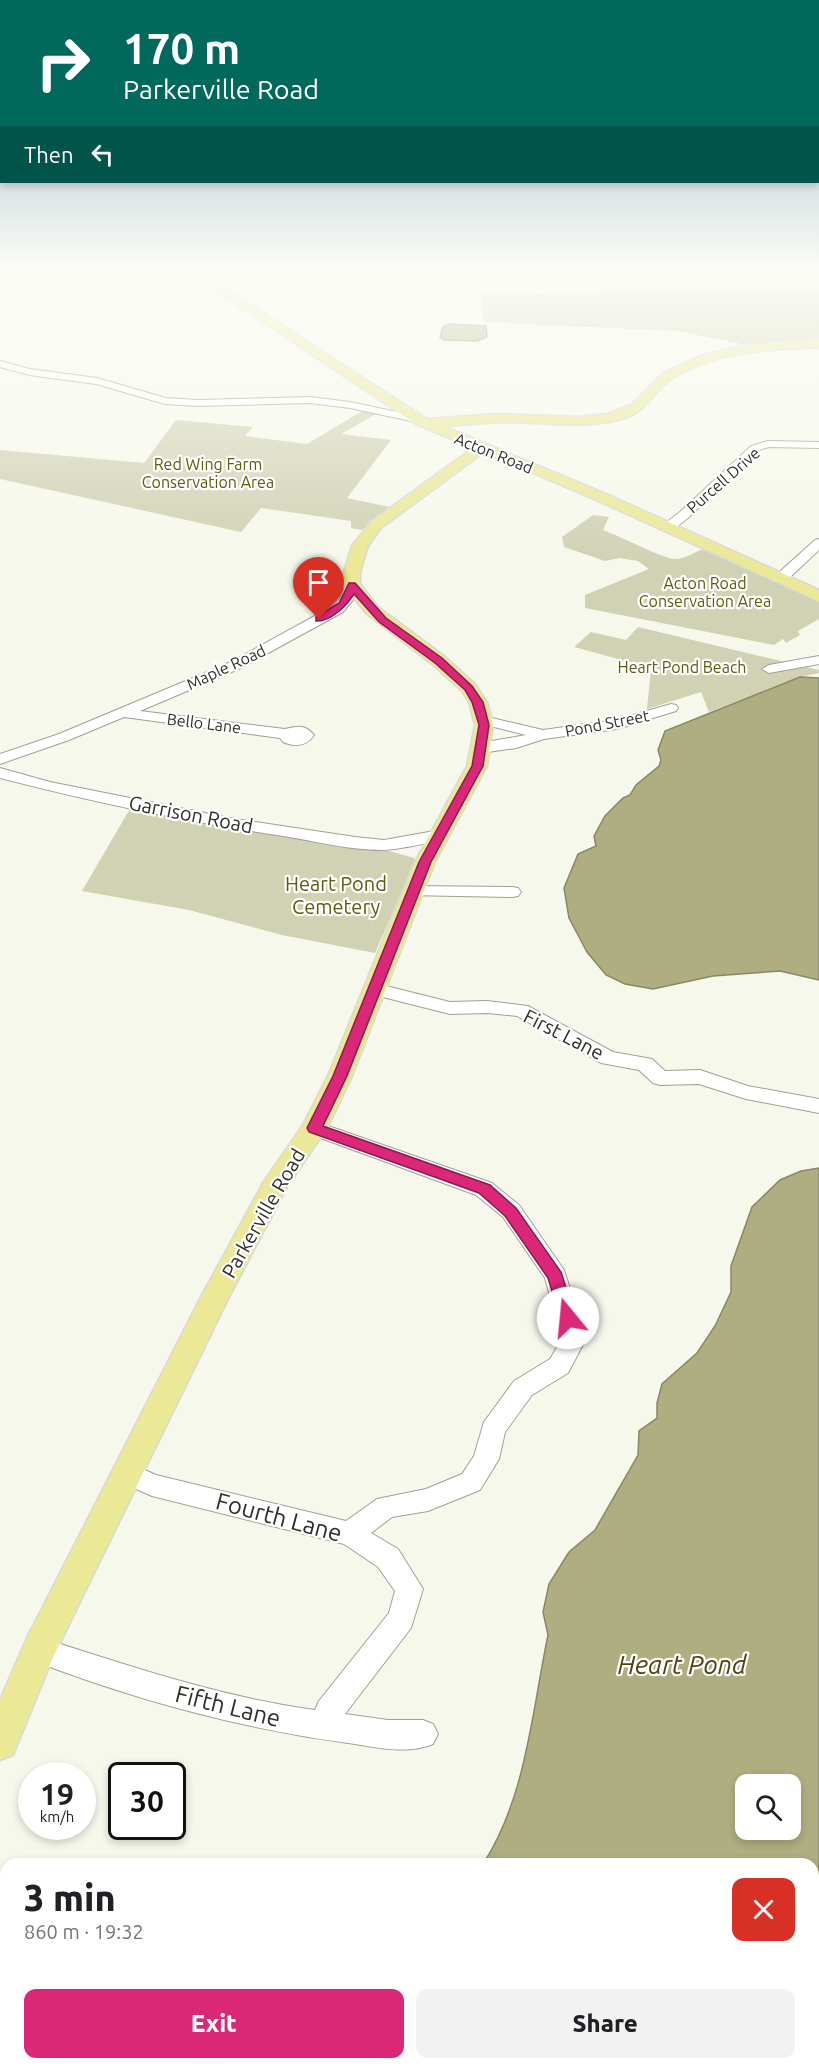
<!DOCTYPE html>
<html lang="en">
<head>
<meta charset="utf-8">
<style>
  :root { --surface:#fff; --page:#f2f2f2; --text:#202124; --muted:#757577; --accent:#db2777 }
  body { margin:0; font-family:Ubuntu,sans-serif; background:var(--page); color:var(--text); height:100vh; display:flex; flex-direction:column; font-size:22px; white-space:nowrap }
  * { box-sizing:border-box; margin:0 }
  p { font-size:20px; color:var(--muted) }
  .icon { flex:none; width:33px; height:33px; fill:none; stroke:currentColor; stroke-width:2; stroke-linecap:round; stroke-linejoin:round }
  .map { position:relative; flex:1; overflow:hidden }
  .drawer { position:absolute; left:0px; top:1858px; width:819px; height:212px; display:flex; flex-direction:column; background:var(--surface); border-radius:18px 18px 0 0; box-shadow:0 3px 9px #0003 }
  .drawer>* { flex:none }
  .top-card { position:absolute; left:0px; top:0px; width:819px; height:183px; box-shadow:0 3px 9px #0003; background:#00695c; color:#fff; overflow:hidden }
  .fabs { position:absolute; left:735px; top:1774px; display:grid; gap:12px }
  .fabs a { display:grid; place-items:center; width:66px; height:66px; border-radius:12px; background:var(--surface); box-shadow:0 3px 9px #0003; font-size:30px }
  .speed { position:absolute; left:18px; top:1762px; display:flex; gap:12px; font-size:30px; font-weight:700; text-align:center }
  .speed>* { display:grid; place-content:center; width:78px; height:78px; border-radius:50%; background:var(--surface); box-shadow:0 3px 9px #0003; line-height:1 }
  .speed small { font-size:15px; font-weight:400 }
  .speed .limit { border:3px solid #111; border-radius:9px; background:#fff; color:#111 }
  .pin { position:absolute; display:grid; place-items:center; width:51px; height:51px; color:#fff; margin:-62px -26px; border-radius:50% 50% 50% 0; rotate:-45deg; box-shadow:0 0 6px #0007 }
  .pin .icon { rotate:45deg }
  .me { position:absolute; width:66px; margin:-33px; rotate:343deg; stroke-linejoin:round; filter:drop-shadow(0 0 4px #0008) }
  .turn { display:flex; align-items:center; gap:21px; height:126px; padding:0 24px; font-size:27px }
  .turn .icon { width:78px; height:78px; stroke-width:2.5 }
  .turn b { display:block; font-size:42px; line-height:51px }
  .then { display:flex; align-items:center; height:57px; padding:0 24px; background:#0003; gap:12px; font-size:22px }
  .round { display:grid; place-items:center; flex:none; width:63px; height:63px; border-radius:12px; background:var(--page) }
  .overview { display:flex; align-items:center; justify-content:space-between; height:102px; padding:0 24px }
  h1 { font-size:36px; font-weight:800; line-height:45px }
  .button { display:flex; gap:12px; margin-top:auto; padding:12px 24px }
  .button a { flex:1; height:69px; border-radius:12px; background:var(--accent); color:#fff; font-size:24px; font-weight:800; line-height:69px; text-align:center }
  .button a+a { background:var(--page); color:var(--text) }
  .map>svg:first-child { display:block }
  .green { fill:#d1d1b4 }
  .water { fill:#afae80; stroke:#886; stroke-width:1.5; fill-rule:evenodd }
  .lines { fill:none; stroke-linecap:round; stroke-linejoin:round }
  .minor-casing { stroke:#a0a096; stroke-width:2 }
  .major-casing { stroke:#d9d9d9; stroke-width:3 }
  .minor { fill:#fff; fill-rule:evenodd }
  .major { fill:#ebe896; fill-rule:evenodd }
  .route { fill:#db2777; stroke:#8e194d; stroke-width:1.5 }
  .labels { text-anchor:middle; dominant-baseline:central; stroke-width:4.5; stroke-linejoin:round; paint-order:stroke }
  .far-street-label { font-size:16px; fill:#2e2e2a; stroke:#fff }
  .far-park-label { font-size:16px; fill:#5e5b0e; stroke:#fff }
  .street-label { font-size:20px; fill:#2e2e2a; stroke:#fff }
  .park-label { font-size:20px; fill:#5e5b0e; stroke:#fff }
  .near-street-label { font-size:24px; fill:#2e2e2a; stroke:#fff }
  .near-water-label { font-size:26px; font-style:italic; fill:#49470f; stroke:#fff }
</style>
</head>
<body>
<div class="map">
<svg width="819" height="2069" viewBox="0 0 819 2069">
  <rect width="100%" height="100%" fill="#f7f8ec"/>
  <g class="green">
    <path d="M 481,293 L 598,295 L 599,293 L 819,293 L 819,342 L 756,347 L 678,331 L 483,322 Z"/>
    <path d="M 364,410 L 378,413 L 341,434 L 391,440 L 347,498 L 390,507 L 362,530 L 351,528 L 351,521 L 261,508 L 241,532 L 0,479 L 0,450 L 144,463 L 176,420 L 253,427 L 245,436 L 307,444 Z"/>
    <path d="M 593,515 L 609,517 L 603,530 C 618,535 665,560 676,559 C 684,559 695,552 703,549 L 819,601 L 819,619 L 798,631 L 800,635 L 786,643 L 783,639 L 774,645 L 585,608 L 585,595 L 649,569 L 638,561 L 619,558 L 605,561 L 564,547 L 562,537 Z"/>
    <path d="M 638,627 L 819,670 L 819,673 L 800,677 L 709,712 L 701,692 L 647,709 L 651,668 L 574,647 L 591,632 L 626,640 Z"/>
    <path d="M 131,807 L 258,832 L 386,850 L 414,858 L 415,862 L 375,953 L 282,935 L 189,910 L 82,891 Z"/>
  </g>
  <g class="water">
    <path d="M 449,324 L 486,326 L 487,337 L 477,341 L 444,340 L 440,337 L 443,327 Z"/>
    <path d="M 800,677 L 819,678 L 819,980 L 780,971 L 713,976 L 653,989 L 625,984 L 606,975 L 587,952 L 569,918 L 564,888 L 578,854 L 596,846 L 594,836 L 605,816 L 623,798 L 630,795 L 636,785 L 659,766 L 661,760 L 658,750 L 665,731 Z"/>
    <path d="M 819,1168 L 819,2069 L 542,2069 L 539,2064 L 813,2064 L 813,1864 L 483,1864 C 526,1798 532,1712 548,1635 L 543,1612 L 549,1584 L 569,1552 L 595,1530 L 638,1455 L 639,1431 L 657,1418 L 657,1403 L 662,1384 L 697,1353 L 715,1326 L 731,1292 L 731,1266 L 752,1207 L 780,1180 L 801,1171 ZM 746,1785 L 790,1785 L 790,1830 L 746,1830 Z"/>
  </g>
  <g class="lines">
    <defs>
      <g id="minor">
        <path d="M 812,271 L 819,271 L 819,276 Z"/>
        <path d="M 0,361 L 30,369 L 97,378 L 166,398 L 198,400 L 310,397 L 350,402 L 416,416 L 421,419 L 416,422 L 350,408 L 310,403 L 198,406 L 165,404 L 96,384 L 29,375 L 0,367 Z"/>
        <path d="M 768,441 L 819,442 L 819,448 L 769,447 L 759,450 L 688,518 L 671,531 L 663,531 L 663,525 L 680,512 L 751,446 Z"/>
        <path d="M 819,539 L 819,550 L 785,582 L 775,582 L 774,579 L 775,576 L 815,540 Z"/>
        <path d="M 352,581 L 359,585 L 353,600 L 343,612 L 241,668 L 140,711 L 285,729 C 297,726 305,724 314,735 C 306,747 295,747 283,742 L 280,738 L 124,717 L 69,740 L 0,764 L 0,754 L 59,734 L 231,662 L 333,606 L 340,599 L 347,582 Z"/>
        <path d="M 819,656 L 819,664 L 769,673 L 762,669 L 769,665 Z"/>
        <path d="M 671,704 L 676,705 L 678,708 L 676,711 L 617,729 L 544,739 L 516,748 L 481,753 L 473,748 L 481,743 L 526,735 L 478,723 L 476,720 L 478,717 L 483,716 L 543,730 L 615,720 Z"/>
        <path d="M 0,768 L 50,782 L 235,819 L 355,837 L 384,840 L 440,830 L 448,835 C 443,842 393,850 382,850 C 349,850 315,841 283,836 C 188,822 93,802 0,778 Z"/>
        <path d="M 412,886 L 512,887 L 518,888 L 521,892 L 518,896 L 512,897 L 406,895 L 403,891 L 406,887 Z"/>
        <path d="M 374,983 L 450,1002 L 487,1001 L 528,1006 L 613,1052 L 652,1059 L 665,1071 L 700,1070 L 748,1086 L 819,1099 L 819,1113 L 746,1099 L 699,1084 L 660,1085 L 653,1083 L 639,1070 L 601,1063 L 517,1016 L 487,1013 L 450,1014 L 367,993 L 365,989 L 367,985 Z"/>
        <path d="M 314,1121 L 492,1183 L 519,1205 L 564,1270 L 586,1339 L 568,1373 L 532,1395 L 505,1432 L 499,1459 L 480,1490 L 428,1511 L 392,1517 L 371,1533 L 398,1549 L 423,1589 L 411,1628 L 345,1714 L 388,1720 L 423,1720 L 433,1724 L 438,1734 L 433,1744 C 407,1755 375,1747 348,1743 C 238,1728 132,1699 29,1659 L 25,1650 L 29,1641 L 39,1637 C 129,1666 220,1697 315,1710 L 319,1701 L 389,1613 L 395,1591 L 378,1567 L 344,1544 L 152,1496 L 118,1481 L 114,1473 L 118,1465 L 127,1462 L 156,1475 L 346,1521 L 377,1499 L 426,1489 L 462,1474 L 474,1456 L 484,1422 L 514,1381 L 550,1359 L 562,1339 L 545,1278 L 503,1217 L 476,1195 L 307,1133 L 304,1128 L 307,1123 Z"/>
        <path d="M 0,1884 L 6,1885 L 6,1917 L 0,1916 Z"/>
        <path d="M 276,2064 L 313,2064 L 314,2069 L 278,2069 Z"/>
      </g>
      <path id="major" d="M 186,271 L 198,271 L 427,419 L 497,414 L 579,417 L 607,414 L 631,405 L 665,372 L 700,356 L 742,346 L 819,339 L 819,347 C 770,350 716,350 673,378 C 655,389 647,411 625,418 C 586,430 546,422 507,422 C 486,422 464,425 443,426 L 613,497 L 819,590 L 819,601 L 603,503 L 484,452 L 381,528 L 368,546 L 360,572 L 360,584 L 378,607 L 444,656 L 475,684 L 487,702 L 493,725 L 487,766 L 435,862 L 352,1076 L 327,1128 L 287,1187 L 228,1299 L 53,1657 L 13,1755 L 0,1760 L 0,1700 L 27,1638 L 200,1299 L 263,1183 L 303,1125 L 328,1076 L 415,862 L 467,766 L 475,725 L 469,702 L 462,691 L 432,664 L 366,613 L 344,585 L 344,572 L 352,546 L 371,522 L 473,448 L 416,424 Z"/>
    </defs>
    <use href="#minor" class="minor-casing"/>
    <use href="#major" class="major-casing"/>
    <use href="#minor" class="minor"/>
    <use href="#major" class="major"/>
  </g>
  <linearGradient id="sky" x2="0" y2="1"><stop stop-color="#91b2be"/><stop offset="0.48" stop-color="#fbfcf6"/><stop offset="1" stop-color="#fbfcf6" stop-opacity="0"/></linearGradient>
  <rect width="819" height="561" fill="url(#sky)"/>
  <path class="route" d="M 349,583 L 355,583 L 386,618 L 442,658 L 472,686 L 483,702 L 489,725 L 483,766 L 431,862 L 347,1076 L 323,1126 L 490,1185 L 516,1208 L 561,1272 L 576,1318 L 574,1323 L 568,1324 L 562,1323 L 560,1318 L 548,1278 L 505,1216 L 479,1193 L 309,1132 L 307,1128 L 333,1076 L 419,862 L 472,766 L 479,725 L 472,702 L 465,690 L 435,663 L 379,622 L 354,594 C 347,605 331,622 316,621 L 316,617 L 339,603 Z"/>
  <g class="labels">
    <g class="far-street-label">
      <text transform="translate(494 453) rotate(22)">Acton Road</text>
      <text transform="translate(723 480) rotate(-41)">Purcell Drive</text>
      <text transform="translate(226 667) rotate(-25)">Maple Road</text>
      <text transform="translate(204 723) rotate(7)">Bello Lane</text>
      <text transform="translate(607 723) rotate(-11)">Pond Street</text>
    </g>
    <g class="far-park-label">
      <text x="208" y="464">Red Wing Farm<tspan x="208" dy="18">Conservation Area</tspan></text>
      <text x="705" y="583">Acton Road<tspan x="705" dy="18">Conservation Area</tspan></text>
      <text x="682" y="667">Heart Pond Beach</text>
    </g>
    <g class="street-label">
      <text transform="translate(191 814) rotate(11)">Garrison Road</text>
      <text transform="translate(564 1034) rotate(27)">First Lane</text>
      <text transform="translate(263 1213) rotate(-60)">Parkerville Road</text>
    </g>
    <g class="park-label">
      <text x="336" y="883">Heart Pond<tspan x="336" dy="23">Cemetery</tspan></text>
    </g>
    <g class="near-street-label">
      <text transform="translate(279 1517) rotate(15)">Fourth Lane</text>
      <text transform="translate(228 1706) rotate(14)">Fifth Lane</text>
    </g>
    <g class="near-water-label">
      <text x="682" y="1664">Heart Pond</text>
    </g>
  </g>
</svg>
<div class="fabs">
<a><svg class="icon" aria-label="search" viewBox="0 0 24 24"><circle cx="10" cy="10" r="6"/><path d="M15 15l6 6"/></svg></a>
</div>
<div class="speed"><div>19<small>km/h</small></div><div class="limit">30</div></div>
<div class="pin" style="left:319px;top:619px;background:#d93025"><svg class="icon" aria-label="arrive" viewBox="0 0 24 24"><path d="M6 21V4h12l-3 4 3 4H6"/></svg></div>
<svg class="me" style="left:568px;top:1318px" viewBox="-20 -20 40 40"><circle r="19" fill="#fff"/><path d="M0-13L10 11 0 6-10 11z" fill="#db2777"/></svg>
<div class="top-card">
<div class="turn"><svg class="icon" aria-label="right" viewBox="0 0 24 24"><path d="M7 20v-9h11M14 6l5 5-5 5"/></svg><div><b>170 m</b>Parkerville Road</div></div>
<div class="then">Then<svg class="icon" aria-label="left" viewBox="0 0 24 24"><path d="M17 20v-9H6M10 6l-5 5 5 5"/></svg></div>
</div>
<section class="drawer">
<div class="overview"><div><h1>3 min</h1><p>860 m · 19:32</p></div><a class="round" style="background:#d93025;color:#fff"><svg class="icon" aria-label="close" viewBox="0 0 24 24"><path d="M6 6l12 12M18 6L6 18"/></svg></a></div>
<div class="button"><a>Exit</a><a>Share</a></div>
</section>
</div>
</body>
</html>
